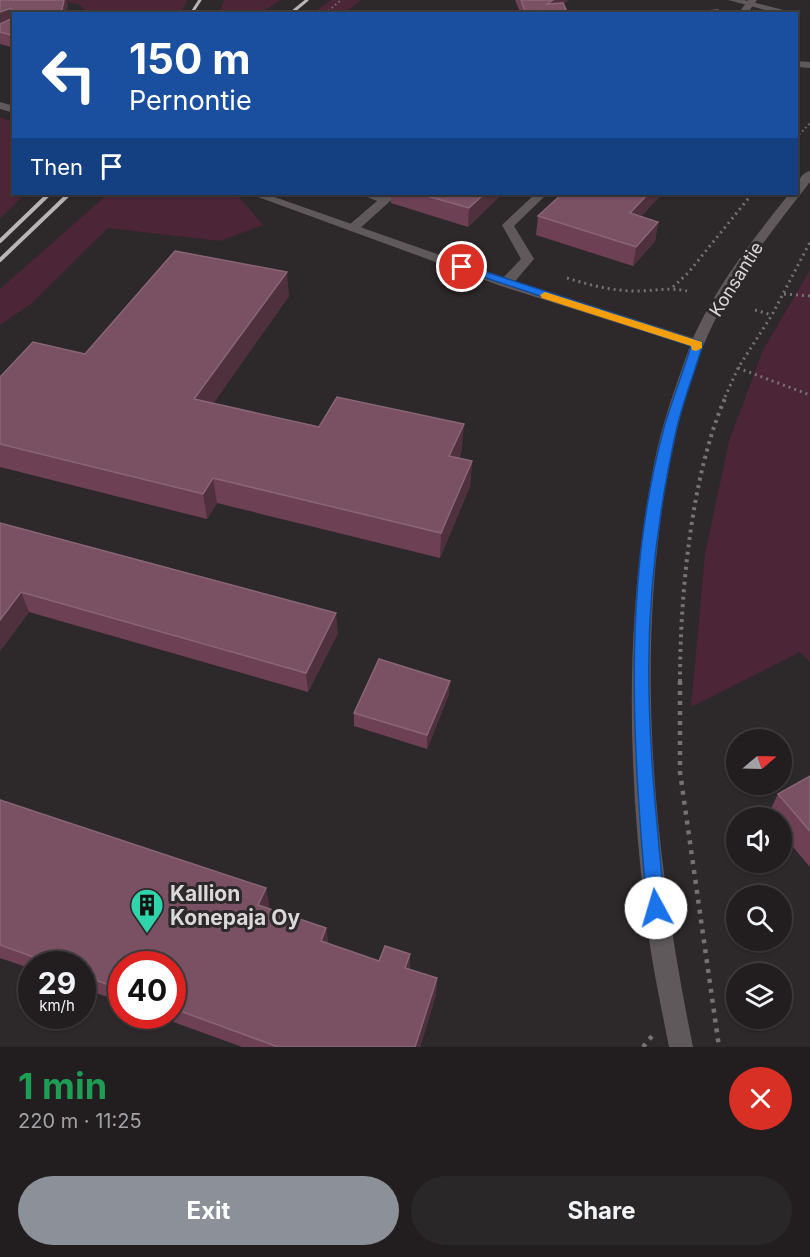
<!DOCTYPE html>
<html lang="en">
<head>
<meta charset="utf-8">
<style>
  :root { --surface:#221e20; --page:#2a2729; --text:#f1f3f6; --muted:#a2a2a5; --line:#3f3c3e; --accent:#8c9099 }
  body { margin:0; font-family:Inter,sans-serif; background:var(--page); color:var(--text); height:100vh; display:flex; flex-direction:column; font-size:22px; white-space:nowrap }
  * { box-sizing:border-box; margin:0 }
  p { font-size:20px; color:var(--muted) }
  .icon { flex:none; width:33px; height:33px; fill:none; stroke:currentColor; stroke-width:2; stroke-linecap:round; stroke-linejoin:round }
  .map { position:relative; height:1047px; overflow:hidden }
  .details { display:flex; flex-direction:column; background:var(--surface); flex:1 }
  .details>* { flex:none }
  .guide { position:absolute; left:12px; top:12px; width:786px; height:183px; border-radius:0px; box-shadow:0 2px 4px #0004,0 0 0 2px var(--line); background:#1a4fa0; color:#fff; overflow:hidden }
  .needle { width:39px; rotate:71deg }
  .buttons { position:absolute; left:726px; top:729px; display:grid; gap:12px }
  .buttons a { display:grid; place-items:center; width:66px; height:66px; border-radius:50%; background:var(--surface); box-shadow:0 2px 4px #0004,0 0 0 2px var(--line); font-size:30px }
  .speed { position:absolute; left:18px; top:951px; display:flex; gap:12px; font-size:30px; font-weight:700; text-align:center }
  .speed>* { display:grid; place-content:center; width:78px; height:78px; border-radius:50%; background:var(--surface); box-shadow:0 2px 4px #0004,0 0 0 2px var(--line); line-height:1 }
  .speed small { font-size:15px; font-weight:400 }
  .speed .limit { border:9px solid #d22; background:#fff; color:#111 }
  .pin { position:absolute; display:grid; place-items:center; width:51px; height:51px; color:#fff; margin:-26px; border:3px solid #fff; border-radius:50%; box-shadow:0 2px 6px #0007 }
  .me { position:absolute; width:66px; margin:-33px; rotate:354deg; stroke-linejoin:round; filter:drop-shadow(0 0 4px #0008) }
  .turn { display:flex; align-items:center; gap:21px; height:126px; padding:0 18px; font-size:27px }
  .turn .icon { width:78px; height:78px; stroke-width:2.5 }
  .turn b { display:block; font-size:42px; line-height:51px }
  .then { display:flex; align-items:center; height:57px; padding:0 18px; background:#0003; gap:12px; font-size:22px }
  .round { display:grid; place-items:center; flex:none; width:63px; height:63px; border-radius:32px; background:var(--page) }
  .overview { display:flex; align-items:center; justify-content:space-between; height:102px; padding:0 18px }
  h1 { font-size:36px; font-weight:700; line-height:45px; color:#1e9e55 }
  .primary-button { display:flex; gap:12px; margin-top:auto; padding:12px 18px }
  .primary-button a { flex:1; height:69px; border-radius:36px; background:var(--accent); color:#fff; font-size:24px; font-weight:700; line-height:69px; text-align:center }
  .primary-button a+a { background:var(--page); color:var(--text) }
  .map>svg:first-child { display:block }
  .green { fill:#4c2536 }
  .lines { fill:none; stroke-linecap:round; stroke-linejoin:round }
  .path-far3 { stroke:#767273; stroke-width:2; stroke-dasharray:1.5 3; stroke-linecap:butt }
  .path-far2 { stroke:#767273; stroke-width:3; stroke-dasharray:2 4; stroke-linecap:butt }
  .path-far1 { stroke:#767273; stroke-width:4; stroke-dasharray:3 4.5; stroke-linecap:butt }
  .path { stroke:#767273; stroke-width:4.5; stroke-dasharray:4 6; stroke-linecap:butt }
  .service { fill:#5f595b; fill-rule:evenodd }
  .minor { fill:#5f595b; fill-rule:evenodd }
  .tertiary { fill:#5f595b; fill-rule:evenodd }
  .rail-far1 { stroke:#b9b5b7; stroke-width:3 }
  .rail { stroke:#b9b5b7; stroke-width:4 }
  .wall { fill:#6e4054 }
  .shaded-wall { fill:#4f303d }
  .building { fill:#7a5162; stroke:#896675; stroke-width:1.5 }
  .route { fill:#1a73e8; stroke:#114b97; stroke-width:1.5 }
  .slow { fill:#f59e0b }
  .labels { text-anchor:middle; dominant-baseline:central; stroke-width:6; stroke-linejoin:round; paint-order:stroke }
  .street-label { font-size:18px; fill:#dbd8d9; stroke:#2d282a }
  .near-poi-label { font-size:21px; font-weight:bold; fill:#dbd8d9; stroke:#2d282a; text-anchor:start }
</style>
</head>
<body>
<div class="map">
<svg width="810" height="1047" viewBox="0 0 810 1047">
  <rect width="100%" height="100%" fill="#2d282a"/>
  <g class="green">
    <path d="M 61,0 L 188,0 L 179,14 L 87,13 L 80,5 Z"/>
    <path d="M 224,0 L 281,0 L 260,13 L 219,13 Z"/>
    <path d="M 331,0 L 361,0 L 344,13 L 313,13 Z"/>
    <path d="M 0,117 L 13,122 L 14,194 L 25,194 L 0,219 Z"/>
    <path d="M 108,194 L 230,194 L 239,197 L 263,225 L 220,241 L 108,228 L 32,303 L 0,325 L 0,289 Z"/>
    <path d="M 810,270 L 810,662 L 800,652 L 691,707 L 705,554 L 729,441 L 763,350 Z"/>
  </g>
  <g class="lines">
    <g class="path-far3">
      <path d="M 325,14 L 341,0"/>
      <path d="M 796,138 L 810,123"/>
    </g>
    <g class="path-far2">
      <path d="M 567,278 C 589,285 612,291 636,291 C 654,291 669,287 687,291"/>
      <path d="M 673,287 L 688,273 L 752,194"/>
      <path d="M 784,294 L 810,296"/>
      <path d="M 755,310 L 772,315"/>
      <path d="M 738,368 L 810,395"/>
      <path d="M 725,397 L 738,368 L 772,315 L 810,242"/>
    </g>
    <path class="path-far1" d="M 680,682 C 680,596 691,474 726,396"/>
    <g class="path">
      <path d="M 680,681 L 680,772 L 719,1047"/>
      <path d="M 643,1047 L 652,1036"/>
    </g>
    <g class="service">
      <path d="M 748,0 L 757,0 L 747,14 L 738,14 Z"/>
      <path d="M 796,61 L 810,62 L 810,68 L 796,67 Z"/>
      <path d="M 360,194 L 398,194 L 357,231 L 349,231 L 349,225 L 377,201 Z"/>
      <path d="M 535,194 L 547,194 L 514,226 L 534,259 L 511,286 L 501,286 L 499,283 L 501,280 L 521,259 L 502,225 Z"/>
    </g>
    <path class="minor" d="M 728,0 L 744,0 L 799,14 L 796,16 L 796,14 L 780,14 Z"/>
    <g class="tertiary">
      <path d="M 0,102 L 14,106 L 14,113 L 0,109 Z"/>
      <path d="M 810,171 L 810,182 C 775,227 738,273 713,324 C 688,376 675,434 665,490 C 635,675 656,865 693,1047 L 669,1047 C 660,1001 650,955 645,908 C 627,762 625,609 654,464 C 662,423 676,385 690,346 L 501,286 L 250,194 L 266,194 L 511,280 L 693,338 C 717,285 753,239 789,194 L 796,194 C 796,184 800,173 810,171 Z"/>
    </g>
    <g class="rail-far1">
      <path d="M 191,14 L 200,0"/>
      <path d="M 290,14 L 307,0"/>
    </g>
    <g class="rail">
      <path d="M 0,241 L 49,194"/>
      <path d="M 0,260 L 69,194"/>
    </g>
  </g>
  <g class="wall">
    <path d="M 0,0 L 66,0 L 68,7 L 14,14 L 14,48 L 0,44 Z"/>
    <path d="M 515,0 L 568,0 L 563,4 L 568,14 L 521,14 Z"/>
    <path d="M 391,194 L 502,194 L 468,227 L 391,203 Z"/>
    <path d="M 661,195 L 641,216 L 658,222 L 655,241 L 633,266 L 536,235 L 538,216 Z"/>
    <path d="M 289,296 L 213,403 L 319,427 L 462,449 L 459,458 L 472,461 L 470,486 L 440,558 L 217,503 L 207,519 L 0,467 L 0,377 Z"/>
    <path d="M 0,523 L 338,633 L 308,692 L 29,612 L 0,651 Z"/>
    <path d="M 449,694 L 427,749 L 354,726 L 354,713 Z"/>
    <path d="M 810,776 L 810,867 L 782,834 L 782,818 L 768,818 L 767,817 L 778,794 Z"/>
    <path d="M 0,800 L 266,888 L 269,906 L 268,909 L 326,928 L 328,944 L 379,961 L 410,954 L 410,970 L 437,978 L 436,994 L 420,1047 L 242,1047 L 157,1016 L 172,1016 L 172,964 L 122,964 L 122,1002 L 82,988 L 82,964 L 32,964 L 32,969 L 0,958 Z"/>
  </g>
  <g class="shaded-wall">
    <path d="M 64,0 L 66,0 L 68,7 L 66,14 L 61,14 Z"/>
    <path d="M 553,0 L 568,0 L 549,14 L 547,4 Z"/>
    <path d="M 11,8 L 14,21 L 0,27 L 0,12 Z"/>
    <path d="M 484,194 L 502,194 L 468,227 L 469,208 Z"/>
    <path d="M 648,194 L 661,194 L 661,195 L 627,232 L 630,213 Z"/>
    <path d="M 658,222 L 655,241 L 633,266 L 636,247 Z"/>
    <path d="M 287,272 L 289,296 L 199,424 L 194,399 Z"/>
    <path d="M 464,424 L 462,449 L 448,481 L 449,456 Z"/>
    <path d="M 472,461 L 470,486 L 440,558 L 441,533 Z"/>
    <path d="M 213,478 L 217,503 L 207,519 L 203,494 Z"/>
    <path d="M 21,592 L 29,612 L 0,651 L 0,620 Z"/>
    <path d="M 336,613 L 338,633 L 308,692 L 306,673 Z"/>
    <path d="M 450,681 L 449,694 L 427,749 L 427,735 Z"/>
    <path d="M 266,888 L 269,906 L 262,922 L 258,905 Z"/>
    <path d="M 326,928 L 328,945 L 321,941 Z"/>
    <path d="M 410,954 L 410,971 L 405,968 Z"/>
    <path d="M 437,978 L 436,994 L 420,1047 L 415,1047 Z"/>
  </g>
  <g class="building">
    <path d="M 0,0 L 64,0 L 61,14 L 14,14 L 14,36 L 0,32 L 0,24 L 13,18 L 11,8 L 0,12 Z"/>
    <path d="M 521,0 L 553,0 L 547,4 L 563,3 L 568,14 L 538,14 L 537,11 L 534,14 L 526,14 Z"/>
    <path d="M 718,10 L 722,14 L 681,13 Z"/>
    <path d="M 420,194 L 484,194 L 469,208 Z"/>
    <path d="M 562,194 L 648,194 L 630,213 L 658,222 L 636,247 L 538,216 Z"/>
    <path d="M 175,251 L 287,272 L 194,399 L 319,427 L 337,397 L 464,424 L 449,456 L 472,461 L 441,533 L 213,478 L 203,494 L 0,444 L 0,377 L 33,342 L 85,354 Z"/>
    <path d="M 0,523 L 336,613 L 306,673 L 21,592 L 0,620 Z"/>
    <path d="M 379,659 L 450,681 L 427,735 L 354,713 Z"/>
    <path d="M 810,776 L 810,831 L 778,794 Z"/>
    <path d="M 0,800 L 266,888 L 258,905 L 326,928 L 321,941 L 379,961 L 385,946 L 410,954 L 405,968 L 437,978 L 415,1047 L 278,1047 L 172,1008 L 172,964 L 122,964 L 122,990 L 82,975 L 82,964 L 53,964 L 0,945 Z"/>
  </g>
  <path class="route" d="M 462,264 L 702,342 L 703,344 C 695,371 684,399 677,427 C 658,512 647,602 649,689 C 650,762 658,835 665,908 L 663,914 L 656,916 L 650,914 L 647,908 C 633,747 621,581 665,424 C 673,398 683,372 691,346 L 459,269 L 457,267 Z"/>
  <path class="slow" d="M 545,292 L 702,342 L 702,348 L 696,351 L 692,350 L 691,346 L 542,298 L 540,295 Z"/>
  <defs>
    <symbol id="building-pin" viewBox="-11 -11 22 30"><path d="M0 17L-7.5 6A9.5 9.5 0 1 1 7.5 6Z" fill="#2fd4aa" stroke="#2d282a"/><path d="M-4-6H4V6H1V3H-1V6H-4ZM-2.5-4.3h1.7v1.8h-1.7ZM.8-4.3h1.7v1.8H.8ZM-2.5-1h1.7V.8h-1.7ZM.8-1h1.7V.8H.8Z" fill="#111"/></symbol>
  </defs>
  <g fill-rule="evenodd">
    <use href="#building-pin" x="128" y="886" width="38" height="52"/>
  </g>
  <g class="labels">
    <g class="street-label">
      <text transform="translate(736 279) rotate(-58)">Konsantie</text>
    </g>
    <g class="near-poi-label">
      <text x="170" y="893">Kallion<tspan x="170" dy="24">Konepaja Oy</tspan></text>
    </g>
  </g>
</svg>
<div class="buttons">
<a><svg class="needle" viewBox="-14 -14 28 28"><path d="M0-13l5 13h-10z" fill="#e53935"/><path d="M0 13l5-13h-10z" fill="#a2a2a5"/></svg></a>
<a><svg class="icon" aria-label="sound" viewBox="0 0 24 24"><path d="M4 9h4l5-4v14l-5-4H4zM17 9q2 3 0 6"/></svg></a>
<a><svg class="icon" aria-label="search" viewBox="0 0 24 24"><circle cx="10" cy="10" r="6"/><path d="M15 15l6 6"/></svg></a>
<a><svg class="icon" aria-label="layers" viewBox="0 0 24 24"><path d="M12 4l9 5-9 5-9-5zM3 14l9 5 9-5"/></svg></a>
</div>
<div class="speed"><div>29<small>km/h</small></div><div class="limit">40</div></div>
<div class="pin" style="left:462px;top:267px;background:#d93025"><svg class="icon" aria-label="arrive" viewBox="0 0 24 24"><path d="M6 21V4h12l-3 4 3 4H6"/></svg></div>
<svg class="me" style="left:656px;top:908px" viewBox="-20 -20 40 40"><circle r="19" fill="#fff"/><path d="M0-13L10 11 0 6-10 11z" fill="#1a73e8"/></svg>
<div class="guide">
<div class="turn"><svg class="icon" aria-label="left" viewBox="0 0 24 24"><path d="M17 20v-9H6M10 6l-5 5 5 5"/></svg><div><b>150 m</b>Pernontie</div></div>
<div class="then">Then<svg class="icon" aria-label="arrive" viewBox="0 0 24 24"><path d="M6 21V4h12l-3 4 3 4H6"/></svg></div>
</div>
</div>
<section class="details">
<div class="overview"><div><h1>1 min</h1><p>220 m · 11:25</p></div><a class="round" style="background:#d93025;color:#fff"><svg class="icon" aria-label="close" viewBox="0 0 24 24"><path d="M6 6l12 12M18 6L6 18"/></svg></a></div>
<div class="primary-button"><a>Exit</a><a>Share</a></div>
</section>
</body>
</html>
